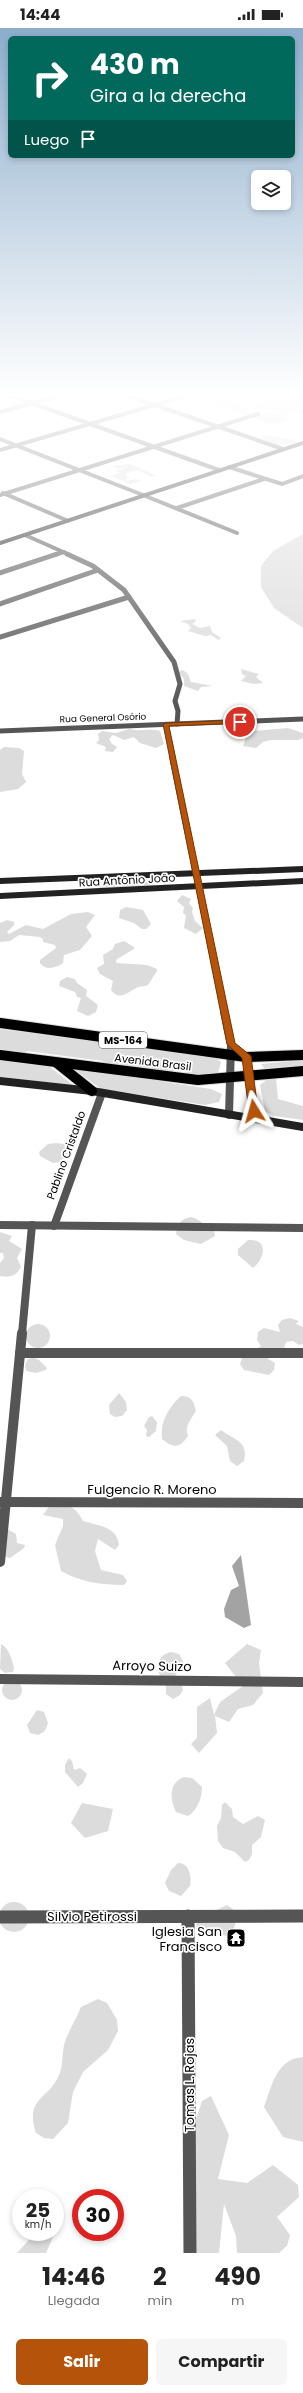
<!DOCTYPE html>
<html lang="es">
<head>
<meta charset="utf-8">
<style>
  :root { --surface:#fff; --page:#f6f6f6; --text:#222; --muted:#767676; --accent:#b45309 }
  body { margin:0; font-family:Poppins,sans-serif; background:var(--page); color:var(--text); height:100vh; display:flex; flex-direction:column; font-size:15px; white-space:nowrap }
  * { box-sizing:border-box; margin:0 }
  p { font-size:13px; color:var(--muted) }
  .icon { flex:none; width:22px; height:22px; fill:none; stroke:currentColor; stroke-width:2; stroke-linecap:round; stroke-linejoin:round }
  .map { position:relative; height:2225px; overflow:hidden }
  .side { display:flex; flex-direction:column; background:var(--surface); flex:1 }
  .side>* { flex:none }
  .banner { position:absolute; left:8px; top:8px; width:287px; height:122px; border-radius:6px; box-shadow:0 2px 6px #0003; background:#00695c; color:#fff; overflow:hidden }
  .buttons { position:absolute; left:251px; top:142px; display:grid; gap:8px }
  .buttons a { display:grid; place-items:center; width:40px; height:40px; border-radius:6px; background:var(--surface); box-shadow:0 2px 6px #0003; font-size:20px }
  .speed { position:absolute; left:12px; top:2161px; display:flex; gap:8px; font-size:20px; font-weight:700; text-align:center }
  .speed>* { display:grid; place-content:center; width:52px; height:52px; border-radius:50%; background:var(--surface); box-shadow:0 2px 6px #0003; line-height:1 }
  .speed small { font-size:10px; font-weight:400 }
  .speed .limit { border:6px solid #d22; background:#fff; color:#111 }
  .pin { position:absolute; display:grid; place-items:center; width:34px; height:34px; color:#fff; margin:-17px; border:2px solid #fff; border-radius:50%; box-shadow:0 1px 4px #0007 }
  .me { position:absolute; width:44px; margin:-22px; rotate:352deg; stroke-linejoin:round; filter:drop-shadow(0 0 3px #0008) }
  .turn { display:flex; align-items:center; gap:14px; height:84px; padding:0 16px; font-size:18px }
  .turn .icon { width:52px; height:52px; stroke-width:2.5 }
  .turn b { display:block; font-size:28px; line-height:34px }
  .then { display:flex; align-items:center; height:38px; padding:0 16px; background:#0003; gap:8px; font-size:15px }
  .eta { display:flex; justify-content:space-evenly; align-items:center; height:68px; text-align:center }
  .eta b { font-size:24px; font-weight:700; line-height:28px }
  .primary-button { display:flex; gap:8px; margin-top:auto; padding:8px 16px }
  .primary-button a { flex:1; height:46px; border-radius:6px; background:var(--accent); color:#fff; font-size:16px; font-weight:700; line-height:46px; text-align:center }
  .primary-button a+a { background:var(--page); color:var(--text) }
  .status { display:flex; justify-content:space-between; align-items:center; height:28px; padding:0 20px; background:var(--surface); direction:ltr }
  .status svg { height:11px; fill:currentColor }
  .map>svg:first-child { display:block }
  .green { fill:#dcdcdc }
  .water { fill:#a3a3a3 }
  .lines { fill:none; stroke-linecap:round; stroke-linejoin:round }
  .primary-casing { stroke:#dbdbdb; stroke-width:12 }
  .minor-far5 { stroke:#555; stroke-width:4 }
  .minor-far4 { stroke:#555; stroke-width:5 }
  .minor-far3 { stroke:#555; stroke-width:6 }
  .minor-far2 { stroke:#555; stroke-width:8 }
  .minor-far1 { stroke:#555; stroke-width:10 }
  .minor { stroke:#555; stroke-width:13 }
  .tertiary { stroke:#555; stroke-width:4 }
  .secondary-far2 { stroke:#222; stroke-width:4 }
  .secondary-far1 { stroke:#222; stroke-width:6 }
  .secondary { stroke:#222; stroke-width:8 }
  .primary { stroke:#000; stroke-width:10 }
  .route { fill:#b45309; stroke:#753606 }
  .labels { text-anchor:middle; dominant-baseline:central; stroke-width:3.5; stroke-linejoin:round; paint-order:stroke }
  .far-street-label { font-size:9px; fill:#000; stroke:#fff }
  .shield { fill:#fff; stroke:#4c4c4c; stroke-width:1 }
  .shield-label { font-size:10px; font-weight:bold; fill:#000 }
  .street-label { font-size:11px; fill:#000; stroke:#fff }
  .near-street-label { font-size:13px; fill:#000; stroke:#fff }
  .near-poi-label { font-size:13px; fill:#000; stroke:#fff; text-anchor:end }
</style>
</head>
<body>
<div class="status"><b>14:44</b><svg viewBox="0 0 49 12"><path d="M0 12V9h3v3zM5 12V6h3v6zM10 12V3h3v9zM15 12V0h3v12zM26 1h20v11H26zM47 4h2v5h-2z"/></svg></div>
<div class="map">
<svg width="303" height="2225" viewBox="0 0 303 2225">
  <rect width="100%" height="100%" fill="#fff"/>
  <g class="green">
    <path d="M 254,367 L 303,367 L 301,374 L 303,386 L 251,379 L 263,373 Z"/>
    <path d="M 224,372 C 234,372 249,378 250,388 L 222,395 L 244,388 C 237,378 223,384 215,375 Z"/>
    <path d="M 269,384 L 284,385 L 291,389 C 281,398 265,397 254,390 Z"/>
    <path d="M 267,407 L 295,412 L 297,415 L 273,417 L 256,411 Z"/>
    <path d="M 130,436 L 157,448 L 151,449 L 139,442 L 126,445 L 128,449 L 126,453 L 136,451 L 141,453 L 130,456 L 111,448 L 120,445 L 116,442 L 129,439 L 117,440 L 113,438 Z"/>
    <path d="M 303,506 L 303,600 L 274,580 L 261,559 L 261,538 L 273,523 Z"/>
    <path d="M 195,591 L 196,593 L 192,596 L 200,600 L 210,598 L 212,604 L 221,610 L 218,612 L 211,607 L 205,608 L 188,603 L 191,600 L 188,596 L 180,593 Z"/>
    <path d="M 241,641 L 259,646 L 256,649 L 263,655 L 254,656 L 241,653 L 246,648 L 242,646 Z"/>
    <path d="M 183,642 L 188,646 L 191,654 L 213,658 L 201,659 L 198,663 L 184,658 L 184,651 L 179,645 L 180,643 Z"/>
    <path d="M 288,700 L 303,705 L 303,710 L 299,712 L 270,712 L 263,714 L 256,720 L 243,718 L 246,710 L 242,707 L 242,704 Z"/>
    <path d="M 129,701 C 140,704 149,700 160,703 L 164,716 L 156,720 L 140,715 L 134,709 L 124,712 L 113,707 L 109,711 L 112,716 L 117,719 L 113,724 L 105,723 L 106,719 L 96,715 L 99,712 L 98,706 L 102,703 L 116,705 Z"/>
    <path d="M 4,719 L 19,720 L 24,723 L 22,746 L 26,754 L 18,761 L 0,764 L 0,722 Z"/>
    <path d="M 148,854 L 154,857 L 98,860 L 109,855 Z"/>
    <path d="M 182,867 L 191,871 L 189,875 L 193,880 L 192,884 L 195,893 L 203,900 L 196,906 L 184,900 L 186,887 L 183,885 L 184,879 L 177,873 Z"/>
    <path d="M 126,879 L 143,882 L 151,896 L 146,901 L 142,901 L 134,895 L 119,890 L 120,882 Z"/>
    <path d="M 88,884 L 95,887 L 86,899 L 92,908 L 80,922 L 64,927 L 63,935 C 56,940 46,943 40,935 L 40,932 L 56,920 L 55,917 L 43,914 L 43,911 L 40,909 L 19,907 L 10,913 L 0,914 L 0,895 L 7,892 L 14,894 L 14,897 L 7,904 L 9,906 L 26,897 L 43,901 L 71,886 Z"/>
    <path d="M 124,913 L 134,919 L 134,921 L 117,931 L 116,933 L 117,935 L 147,937 L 157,941 L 157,943 L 148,957 C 144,959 141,958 138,959 C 129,963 120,974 111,962 L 113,953 L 100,946 L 97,940 L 104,936 L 103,927 L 113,921 L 115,916 Z"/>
    <path d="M 67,949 L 75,951 L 77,955 L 87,962 L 86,968 L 98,977 L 96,984 L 88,988 L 77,983 L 81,970 L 77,969 L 75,964 L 59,958 L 60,953 Z"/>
    <path d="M 0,1001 L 122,1017 L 130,1015 L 179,1025 L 183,1021 L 217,1031 L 221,1034 L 218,1045 L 191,1050 L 186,1043 L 173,1041 L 173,1045 L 165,1054 L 211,1061 L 222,1066 L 219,1074 L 205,1077 L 101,1061 L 75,1042 L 101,1045 L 103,1033 L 27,1023 L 23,1027 L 5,1033 L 50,1039 L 73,1057 L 0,1049 L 0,1032 L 4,1032 L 0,1030 Z"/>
    <path d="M 303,1032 L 303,1038 L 264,1040 L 261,1036 Z"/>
    <path d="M 269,1050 L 276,1050 L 278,1071 L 303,1078 L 303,1092 L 274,1088 L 265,1083 L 260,1057 Z"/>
    <path d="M 56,1115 L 64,1116 L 68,1125 L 59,1134 L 53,1135 L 40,1128 L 39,1124 L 48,1116 Z"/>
    <path d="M 191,1189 C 200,1191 206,1199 214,1203 L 215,1208 L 201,1216 L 184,1212 L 176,1206 C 178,1195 181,1191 191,1189 Z"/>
    <path d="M 0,1204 L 12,1208 L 9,1213 L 22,1221 L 17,1230 L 21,1239 C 16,1248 10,1250 0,1248 L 0,1235 L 4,1230 L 3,1225 L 0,1225 Z"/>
    <path d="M 248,1212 C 269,1211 265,1230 253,1240 L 238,1227 L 238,1221 Z"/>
    <path d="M 290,1290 L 299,1293 L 296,1296 L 303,1299 L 303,1316 L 299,1317 L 293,1313 L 286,1314 L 284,1320 L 269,1325 L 268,1331 L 275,1335 L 274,1342 L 269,1347 L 244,1342 L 240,1336 L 242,1330 L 261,1318 L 257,1312 L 258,1304 L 264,1300 L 280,1304 L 278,1297 L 282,1292 Z"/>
    <circle cx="38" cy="1308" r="12"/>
    <path d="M 33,1329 L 39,1332 L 47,1340 L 46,1342 L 36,1345 L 26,1343 L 25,1338 L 27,1332 Z"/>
    <path d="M 119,1365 L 126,1374 L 127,1382 L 122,1388 L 115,1389 L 110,1386 L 109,1377 Z"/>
    <path d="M 181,1368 C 191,1368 194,1373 196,1383 C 191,1391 184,1399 188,1408 C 179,1421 173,1420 162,1411 C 160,1394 168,1380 181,1368 Z"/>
    <path d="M 152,1388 L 157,1394 L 156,1403 L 149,1409 L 146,1408 L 147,1402 L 144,1398 L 149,1389 Z"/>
    <path d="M 221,1402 C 234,1412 249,1413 244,1433 L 237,1438 L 230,1433 L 227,1418 L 215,1407 Z"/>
    <path d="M 50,1477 C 69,1478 74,1476 83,1493 C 98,1498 117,1498 119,1517 L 115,1522 L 98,1511 L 95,1523 L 101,1542 L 123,1547 L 127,1553 L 124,1557 C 102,1557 80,1554 61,1543 L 55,1517 L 63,1498 L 63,1491 L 43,1487 Z"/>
    <path d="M 7,1501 L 16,1506 L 17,1515 L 25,1517 L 24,1520 L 10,1530 L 3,1528 Z"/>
    <path d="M 1,1616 C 9,1620 13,1634 14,1641 L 13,1644 L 5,1645 L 0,1641 Z"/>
    <path d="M 247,1616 L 261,1622 L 259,1635 L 263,1665 L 253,1677 L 238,1681 L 229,1694 L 215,1688 L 217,1705 L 199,1725 L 191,1716 L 197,1710 L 197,1679 L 210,1670 L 214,1687 L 220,1674 L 243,1658 L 225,1635 Z"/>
    <path d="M 171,1624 L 179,1626 L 184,1635 L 182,1640 L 175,1647 L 182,1657 L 183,1662 L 180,1667 L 173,1671 L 166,1666 L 166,1654 C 154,1645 155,1627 171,1624 Z"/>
    <circle cx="12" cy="1662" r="10"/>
    <path d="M 37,1682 L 44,1684 L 48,1695 L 45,1703 L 38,1707 L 30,1705 L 27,1697 Z"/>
    <path d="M 69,1730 L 72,1733 L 74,1742 L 80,1740 L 87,1746 L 83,1755 L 78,1759 L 65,1744 L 65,1737 Z"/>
    <path d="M 184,1749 L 192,1750 L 202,1759 C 202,1769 198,1782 188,1788 L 176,1784 C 170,1772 168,1755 184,1749 Z"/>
    <path d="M 225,1774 L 232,1781 L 233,1789 L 243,1796 L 258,1788 L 265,1792 L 261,1809 L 252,1817 L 252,1826 L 249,1832 L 245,1834 L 235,1824 L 223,1820 L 218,1813 L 217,1798 L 221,1790 L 222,1777 Z"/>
    <path d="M 82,1775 L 113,1781 L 108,1803 L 85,1810 L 71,1795 Z"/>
    <path d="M 178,1835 C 189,1834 192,1849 190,1858 L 181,1868 L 169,1863 L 165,1855 L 171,1842 Z"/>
    <circle cx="14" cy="1889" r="15"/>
    <path d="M 227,1877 L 234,1882 C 236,1892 237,1902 227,1908 L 197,1902 L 196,1892 Z"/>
    <path d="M 98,1971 L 107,1975 L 117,1992 L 118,2003 L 108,2022 L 83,2044 L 73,2064 L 68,2095 L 53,2111 L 44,2110 L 36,2105 C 24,2069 50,2071 59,2047 C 63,2037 62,2027 64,2017 C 68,2003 76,1992 81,1979 Z"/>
    <path d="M 303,2029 L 303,2114 L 283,2109 L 264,2079 C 272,2058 276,2031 303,2029 Z"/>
    <path d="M 211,2068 L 229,2107 L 218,2151 L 247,2155 L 273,2137 L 298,2157 L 299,2169 L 277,2189 L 290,2207 L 287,2218 L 279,2225 L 237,2225 L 236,2208 L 224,2176 L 219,2225 L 190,2225 L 188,2116 L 202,2073 Z"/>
    <path d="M 55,2189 L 60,2193 L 46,2225 L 17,2225 L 36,2204 L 55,2204 Z"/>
  </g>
  <path class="water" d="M 241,1527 L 251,1597 L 244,1600 L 225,1589 L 224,1581 L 231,1562 L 239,1558 L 232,1538 Z"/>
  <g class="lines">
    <defs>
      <g id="primary">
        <path d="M 0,995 L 246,1029 L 303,1027"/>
        <path d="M 0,1027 L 198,1052 L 303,1043"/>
        <path d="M 57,1035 L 92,1063"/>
      </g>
    </defs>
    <use href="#primary" class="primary-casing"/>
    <g class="minor-far5">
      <path d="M 9,367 L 219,442"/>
      <path d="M 126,367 L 283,421"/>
      <path d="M 0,384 L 61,367"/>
      <path d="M 0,422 L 189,367"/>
      <path d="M 229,439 L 282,456 L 303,448"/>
      <path d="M 3,465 L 66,492"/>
      <path d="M 0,467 L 258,386"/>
      <path d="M 143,467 L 237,505"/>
      <path d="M 177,480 L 264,451"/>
      <path d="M 25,507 L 70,527"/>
      <path d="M 54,527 L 64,524"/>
    </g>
    <g class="minor-far4">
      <path d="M 67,526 L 93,538 L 124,562 L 174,634 L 180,656 L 175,673 L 178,683 L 177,696"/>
      <path d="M 0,545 L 57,526"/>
      <path d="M 0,576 L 98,542"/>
      <path d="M 0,609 L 129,569"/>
      <path d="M 166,697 L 173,729"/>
      <path d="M 0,703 L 303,691"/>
    </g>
    <path class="minor-far3" d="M 172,728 L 224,984"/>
    <g class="minor-far2">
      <path d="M 224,983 L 231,1017 L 229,1087"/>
      <path d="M 231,1017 L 246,1029 L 255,1091"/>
      <path d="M 0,1197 L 303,1200"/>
      <path d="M 54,1198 L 102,1065"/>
      <path d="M 22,1306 L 32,1197"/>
    </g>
    <g class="minor-far1">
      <path d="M 20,1325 L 303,1325"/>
      <path d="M 0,1474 L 303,1475"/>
      <path d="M 0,1534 L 22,1305"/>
      <path d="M 0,1651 L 303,1654"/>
    </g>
    <g class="minor">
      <path d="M 188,1888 L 190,2225"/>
      <path d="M 0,1889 L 303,1888"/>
    </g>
    <path class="tertiary" d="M 0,411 L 143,467"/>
    <path class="secondary-far2" d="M 0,515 L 303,415"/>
    <g class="secondary-far1">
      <path d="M 0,853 L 303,841"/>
      <path d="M 0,868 L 303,853"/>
    </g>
    <path class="secondary" d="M 0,1053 L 92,1063 L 303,1099"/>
    <use href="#primary" class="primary"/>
  </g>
  <linearGradient id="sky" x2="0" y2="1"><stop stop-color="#8cadcc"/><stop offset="0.54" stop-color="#fff"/><stop offset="1" stop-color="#fff" stop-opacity="0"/></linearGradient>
  <rect width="303" height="679" fill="url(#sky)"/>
  <path class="route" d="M 240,692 L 242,695 L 169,698 L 235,1015 L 251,1028 L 258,1083 L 254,1086 L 249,1083 L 242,1030 L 227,1016 L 163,696 L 166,695 Z"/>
  <defs>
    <symbol id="temple-square" viewBox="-11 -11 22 22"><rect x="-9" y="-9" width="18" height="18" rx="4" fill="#000" stroke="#fff"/><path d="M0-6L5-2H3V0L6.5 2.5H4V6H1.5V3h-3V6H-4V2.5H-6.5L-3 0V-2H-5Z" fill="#fff"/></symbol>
  </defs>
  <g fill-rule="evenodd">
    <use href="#temple-square" x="225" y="1899" width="22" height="22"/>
  </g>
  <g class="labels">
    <g class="far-street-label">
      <text transform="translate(103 690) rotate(-2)">Rua General Osório</text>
    </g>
    <rect class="shield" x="99" y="1004" width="48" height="16" rx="3"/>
    <g class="shield-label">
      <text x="123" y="1012">MS-164</text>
    </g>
    <g class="street-label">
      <text transform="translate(127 852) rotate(-3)">Rua Antônio João</text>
      <text transform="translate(153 1034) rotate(7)">Avenida Brasil</text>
      <text transform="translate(66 1127) rotate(-70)">Pablino Cristaldo</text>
    </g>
    <g class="near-street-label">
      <text x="152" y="1461">Fulgencio R. Moreno</text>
      <text transform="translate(152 1638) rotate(1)">Arroyo Suizo</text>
      <text x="92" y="1888">Silvio Petirossi</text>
      <text transform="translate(189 2057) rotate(-90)">Tomas L. Rojas</text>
    </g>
    <g class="near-poi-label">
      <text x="222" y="1903">Iglesia San<tspan x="222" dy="15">Francisco</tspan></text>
    </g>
  </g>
</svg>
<div class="buttons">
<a><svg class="icon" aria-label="layers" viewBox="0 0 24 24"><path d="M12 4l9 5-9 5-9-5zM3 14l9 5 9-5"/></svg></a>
</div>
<div class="speed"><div>25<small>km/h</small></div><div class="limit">30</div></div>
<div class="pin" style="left:240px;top:694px;background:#d93025"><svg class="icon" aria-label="arrive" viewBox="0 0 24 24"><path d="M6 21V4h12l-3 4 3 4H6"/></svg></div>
<svg class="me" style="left:254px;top:1083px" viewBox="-20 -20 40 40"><path d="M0-17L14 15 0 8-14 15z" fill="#b45309" stroke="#fff" stroke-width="4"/></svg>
<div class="banner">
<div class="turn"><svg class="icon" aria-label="right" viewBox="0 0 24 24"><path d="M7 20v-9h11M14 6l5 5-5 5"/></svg><div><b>430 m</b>Gira a la derecha</div></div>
<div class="then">Luego<svg class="icon" aria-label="arrive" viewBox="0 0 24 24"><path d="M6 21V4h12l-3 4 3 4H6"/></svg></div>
</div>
</div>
<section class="side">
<div class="eta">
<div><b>14:46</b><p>Llegada</p></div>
<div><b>2</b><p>min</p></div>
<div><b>490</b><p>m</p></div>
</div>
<div class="primary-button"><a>Salir</a><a>Compartir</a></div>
</section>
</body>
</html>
